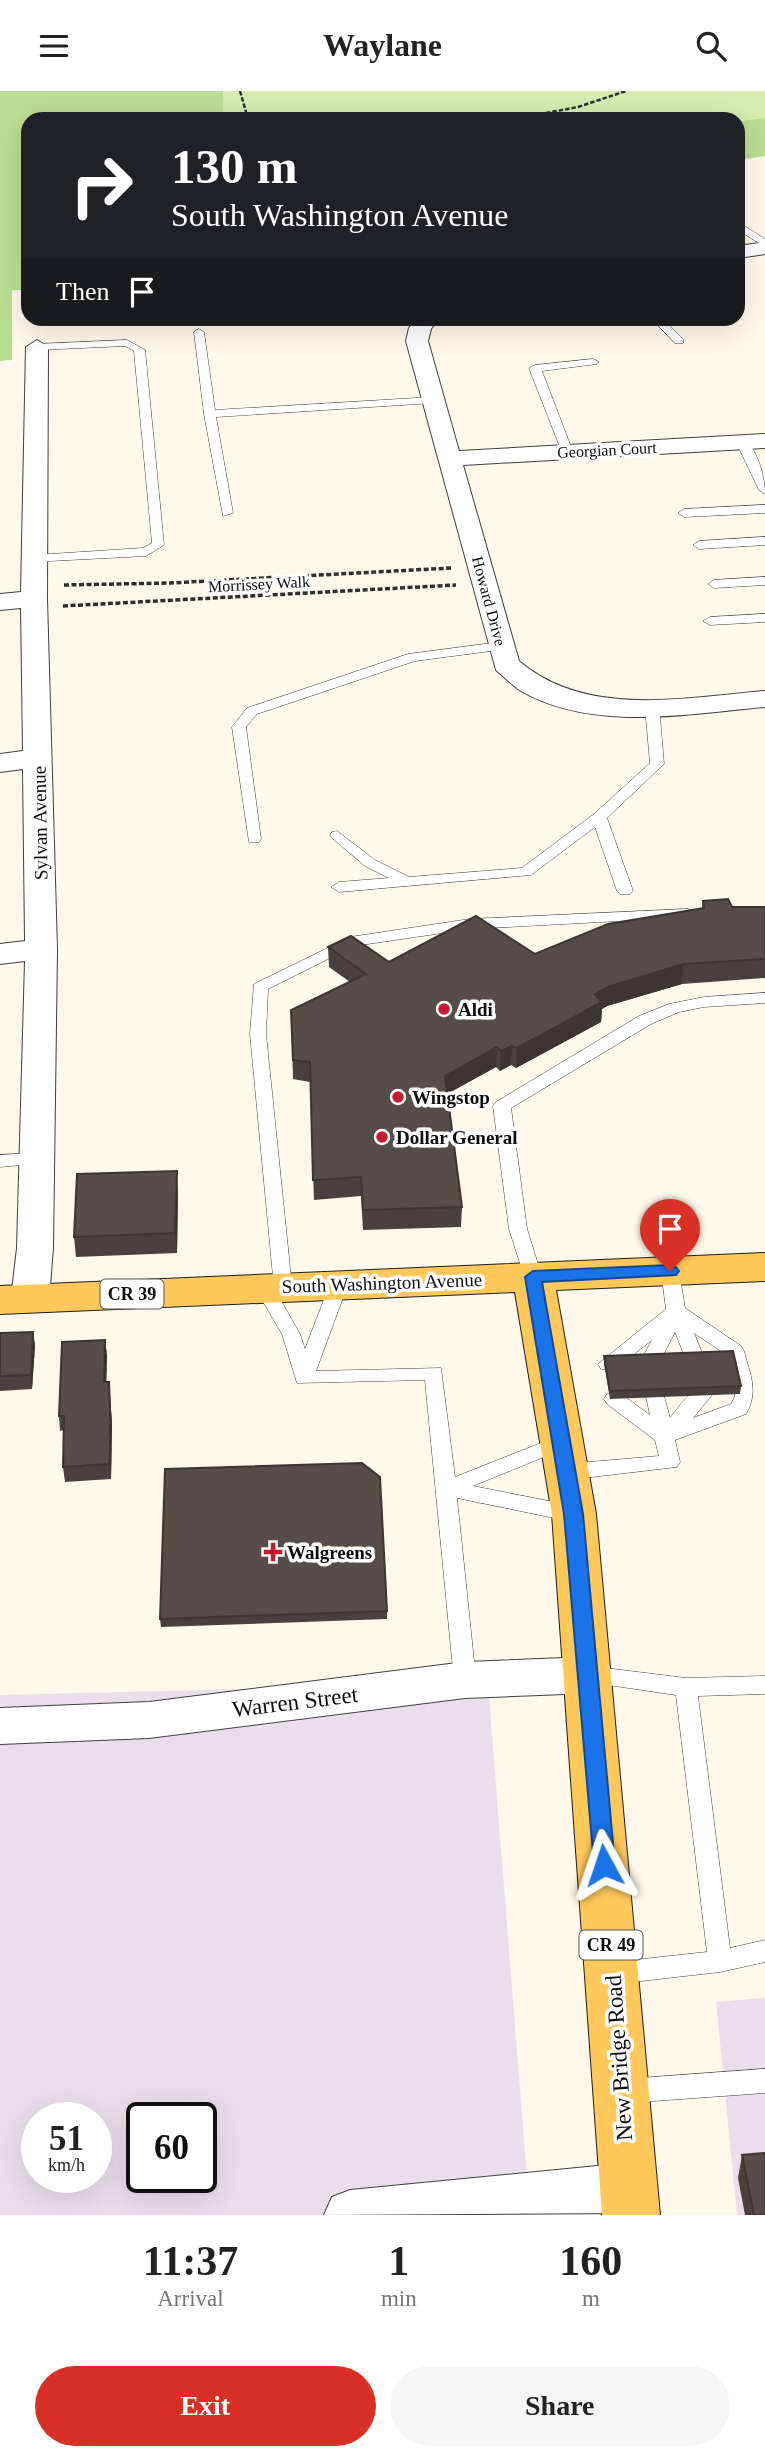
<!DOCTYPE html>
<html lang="en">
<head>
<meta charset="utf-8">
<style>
  :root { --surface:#fff; --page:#f6f6f6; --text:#222; --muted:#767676; --accent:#d93025 }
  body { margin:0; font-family:Georgia,serif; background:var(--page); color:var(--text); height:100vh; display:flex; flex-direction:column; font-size:26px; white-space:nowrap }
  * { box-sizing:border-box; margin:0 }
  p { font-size:23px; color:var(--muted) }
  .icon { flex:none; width:38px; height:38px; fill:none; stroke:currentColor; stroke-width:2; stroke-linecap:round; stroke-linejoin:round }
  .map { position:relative; height:2124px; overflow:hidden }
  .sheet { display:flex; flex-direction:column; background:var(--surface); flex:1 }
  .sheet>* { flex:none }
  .guide { position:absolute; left:21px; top:21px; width:724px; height:214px; border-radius:21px; box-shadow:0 7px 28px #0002; background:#202124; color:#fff; overflow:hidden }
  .speed { position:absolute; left:21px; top:2011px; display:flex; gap:14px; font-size:35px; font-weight:700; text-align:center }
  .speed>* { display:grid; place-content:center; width:91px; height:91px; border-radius:50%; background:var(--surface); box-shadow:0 7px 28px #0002; line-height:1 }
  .speed small { font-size:18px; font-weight:400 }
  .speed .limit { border:4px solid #111; border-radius:10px; background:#fff; color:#111 }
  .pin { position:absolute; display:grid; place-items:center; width:60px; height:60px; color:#fff; margin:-72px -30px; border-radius:50% 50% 50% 0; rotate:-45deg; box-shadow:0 0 7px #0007 }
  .pin .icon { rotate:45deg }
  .me { position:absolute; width:77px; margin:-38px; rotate:355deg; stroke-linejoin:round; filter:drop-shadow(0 0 5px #0008) }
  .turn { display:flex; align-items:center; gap:24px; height:147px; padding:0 35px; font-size:32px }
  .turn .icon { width:91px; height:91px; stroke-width:2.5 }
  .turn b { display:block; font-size:49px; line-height:60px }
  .then { display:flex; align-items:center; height:66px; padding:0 35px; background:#0003; gap:14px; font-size:26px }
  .eta { display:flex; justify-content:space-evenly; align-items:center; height:119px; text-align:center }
  .eta b { font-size:42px; font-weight:700; line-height:49px }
  .button { display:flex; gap:14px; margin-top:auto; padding:14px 35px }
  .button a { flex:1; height:80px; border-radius:42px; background:var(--accent); color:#fff; font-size:28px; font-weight:700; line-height:80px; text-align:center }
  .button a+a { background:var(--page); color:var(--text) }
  header { display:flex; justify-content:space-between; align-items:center; height:91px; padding:0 35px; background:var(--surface); font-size:32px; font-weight:700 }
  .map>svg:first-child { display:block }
  .industrial { fill:#e9dfec; fill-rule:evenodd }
  .green { fill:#d6ecb2 }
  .forest { fill:#bade91 }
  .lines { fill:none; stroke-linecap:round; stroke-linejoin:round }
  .service-casing { stroke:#3f3f3f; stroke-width:1 }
  .minor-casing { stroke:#3f3f3f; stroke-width:2 }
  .primary-casing { stroke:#1d1d1d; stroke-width:2 }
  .path-far1 { stroke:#2e2e2e; stroke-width:2.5; stroke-dasharray:4.5 2; stroke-linecap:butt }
  .path { stroke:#2e2e2e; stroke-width:3.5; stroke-dasharray:5 2.5; stroke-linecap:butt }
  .service { fill:#fff; fill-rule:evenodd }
  .minor { fill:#fff; fill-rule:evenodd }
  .primary { fill:#ffc85b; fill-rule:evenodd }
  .wall { fill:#4a413e }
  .shaded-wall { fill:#3c3532 }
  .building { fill:#564c48; stroke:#3c3532; stroke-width:2 }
  .route { fill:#1a73e8; stroke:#114b97; stroke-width:2 }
  .poi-dot { fill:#c51b33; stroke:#fff; stroke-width:2.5 }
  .labels { text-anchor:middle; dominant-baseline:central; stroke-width:7; stroke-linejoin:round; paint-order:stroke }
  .far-street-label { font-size:16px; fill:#0c0c0c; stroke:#fff }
  .shield { fill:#fff; stroke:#555; stroke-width:2 }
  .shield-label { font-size:18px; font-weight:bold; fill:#0c0c0c }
  .street-label { font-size:19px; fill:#0c0c0c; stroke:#fff }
  .poi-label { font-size:19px; font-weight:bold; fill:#0c0c0c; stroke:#fff; text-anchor:start }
  .near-street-label { font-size:23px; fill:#0c0c0c; stroke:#fff }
</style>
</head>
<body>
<header><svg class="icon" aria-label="menu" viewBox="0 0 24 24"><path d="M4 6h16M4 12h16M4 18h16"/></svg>Waylane<svg class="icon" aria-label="search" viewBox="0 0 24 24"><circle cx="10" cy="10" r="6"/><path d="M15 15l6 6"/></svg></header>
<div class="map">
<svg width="765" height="2124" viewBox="0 0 765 2124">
  <rect width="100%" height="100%" fill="#fff9eb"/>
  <g class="industrial">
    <path d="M 488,1592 L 530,2124 L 0,2124 L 0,1604 ZM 37,2026 L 96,2026 L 96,2086 L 37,2086 ZM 142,2026 L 201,2026 L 201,2086 L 142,2086 Z"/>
    <path d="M 765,1907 L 765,2124 L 737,2124 L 716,1911 Z"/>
  </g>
  <path class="green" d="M 223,0 L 765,0 L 765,27 L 739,30 L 223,28 Z"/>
  <g class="forest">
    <path d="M 0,0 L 223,0 L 223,28 L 28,28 L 28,199 L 12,199 L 12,269 L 0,270 Z"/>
    <path d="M 765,27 L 765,65 L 739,69 L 739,30 Z"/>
  </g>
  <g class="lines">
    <defs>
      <g id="service">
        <path d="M 738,131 L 765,148 L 765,156 L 738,139 Z"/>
        <path d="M 652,228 L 663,228 L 683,248 L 683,252 L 675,252 Z"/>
        <path d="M 199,238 L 204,241 L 215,319 L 433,306 L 439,309 L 433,312 L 216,326 L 233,422 L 223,425 L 204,323 L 194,241 Z"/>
        <path d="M 127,249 L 145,259 L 164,454 L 146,465 L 30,471 L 29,468 L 35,464 L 143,457 L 152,452 L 134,260 L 125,255 L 37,259 L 31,256 L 37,253 Z"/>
        <path d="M 593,268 L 599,271 L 597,273 L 542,280 L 573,361 L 563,364 L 529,277 L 535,274 Z"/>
        <path d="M 742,347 C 757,355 765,386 765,403 L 759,399 L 736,351 Z"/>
        <path d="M 765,414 L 765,422 L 684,426 L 678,422 L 684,418 Z"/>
        <path d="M 765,446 L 765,454 L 699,458 L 693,454 L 699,450 Z"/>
        <path d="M 765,486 L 765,494 L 714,497 L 708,493 L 714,489 Z"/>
        <path d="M 765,523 L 765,531 L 710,534 L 703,530 L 710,526 Z"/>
        <path d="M 501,551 L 506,552 L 506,558 L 415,570 L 257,623 L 246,636 L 261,748 L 259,751 L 249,751 L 232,636 L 247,617 L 408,563 Z"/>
        <path d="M 652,611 L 659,615 L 664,673 L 607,727 L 633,800 L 630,803 L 620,803 L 617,800 L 595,736 L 531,784 L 339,801 L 331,796 L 339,791 L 389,787 L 365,775 L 332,747 L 330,744 L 332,741 L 337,740 L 375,769 L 409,786 L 522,777 L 594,723 L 650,672 L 645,615 Z"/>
        <path d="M 688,818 L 696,823 L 694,826 L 470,838 L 354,855 L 268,898 L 266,943 L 292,1196 L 290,1201 L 276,1201 L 274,1196 L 250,943 L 254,893 L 350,846 L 470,828 Z"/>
        <path d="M 765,902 L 765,912 L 704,916 L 679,921 L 651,933 L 511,1017 L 527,1138 L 542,1186 L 533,1192 L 526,1191 L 509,1138 L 493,1015 L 496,1011 L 639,925 L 669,913 L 704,906 Z"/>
        <path d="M 37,1062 L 46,1068 L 43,1072 L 0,1076 L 0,1064 Z"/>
        <path d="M 670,1174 L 679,1180 L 685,1217 L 741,1255 L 744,1260 C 750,1284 759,1300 746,1323 L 675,1349 L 680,1371 L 677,1376 L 566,1389 L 559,1386 L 556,1381 L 559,1376 L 566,1373 L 659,1365 L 655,1349 L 607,1313 L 604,1308 L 607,1303 L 621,1303 L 650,1324 L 646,1306 L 649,1301 L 663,1301 L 670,1327 C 680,1315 692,1294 709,1299 L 712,1304 L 693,1327 L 731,1313 L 735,1305 L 725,1263 L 694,1242 L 705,1269 L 702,1274 L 688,1274 L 675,1241 L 657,1276 L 643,1276 L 640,1271 L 652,1249 L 615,1278 L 601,1278 L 598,1273 L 666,1218 L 661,1180 Z"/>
        <path d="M 339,1187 L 346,1188 L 348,1193 L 316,1280 L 441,1277 L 455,1386 L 561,1344 L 568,1346 L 571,1351 L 568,1356 L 473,1395 L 574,1415 L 581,1417 L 584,1423 L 581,1429 L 574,1431 L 457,1407 L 476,1589 L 473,1595 L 465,1598 L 457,1595 L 454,1589 L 425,1289 L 297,1292 L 282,1243 L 255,1197 L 257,1192 L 271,1192 L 300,1243 L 305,1258 L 330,1193 L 332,1188 Z"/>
        <path d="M 589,1575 L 686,1587 L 765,1585 L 765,1603 L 698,1605 L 730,1857 L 765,1849 L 765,1871 L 720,1881 L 615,1893 L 606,1890 L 603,1882 L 606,1874 L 615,1871 L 707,1861 L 676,1604 L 581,1590 L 578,1584 L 581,1578 Z"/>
        <path d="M 765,1978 L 765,2002 L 626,2012 L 617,2008 L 613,2000 L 617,1992 L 626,1988 Z"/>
      </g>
      <g id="minor">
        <path d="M 765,151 L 765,163 L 738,167 L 738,155 Z"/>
        <path d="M 416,228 L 438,228 L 431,238 L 428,250 L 459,360 L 765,343 L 765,357 L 463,374 L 519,570 C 586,627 683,607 765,600 L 765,616 C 688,623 592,641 521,600 C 512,594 504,586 496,579 L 406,250 L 409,237 Z"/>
        <path d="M 37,249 L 48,256 L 47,508 L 57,858 L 53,1157 L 49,1208 L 43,1217 L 30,1221 L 17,1217 L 11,1208 L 17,1157 L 25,870 L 0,873 L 0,853 L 25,850 L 23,678 L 0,681 L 0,663 L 23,660 L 21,517 L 0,519 L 0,503 L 21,501 L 26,256 Z"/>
        <path d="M 589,1566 L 604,1572 L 611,1584 L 604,1596 L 589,1602 L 465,1607 L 149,1647 L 0,1653 L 0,1617 L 149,1611 L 465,1571 Z"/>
        <path d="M 628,2072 L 646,2079 L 654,2097 L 646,2115 L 628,2122 L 324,2124 L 332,2106 L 350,2099 Z"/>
      </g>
      <path id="primary" d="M 765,1162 L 765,1190 L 556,1199 L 596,1423 L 660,2124 L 602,2124 L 552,1423 L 515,1201 L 0,1223 L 0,1195 Z"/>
    </defs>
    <use href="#service" class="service-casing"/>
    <use href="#minor" class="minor-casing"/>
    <use href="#primary" class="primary-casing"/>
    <g class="path-far1">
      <path d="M 240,0 L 248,28"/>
      <path d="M 514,28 L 578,16 L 626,0"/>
    </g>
    <g class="path">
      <path d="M 64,494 L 170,492 L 451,477"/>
      <path d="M 63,515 L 456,494"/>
    </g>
    <use href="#service" class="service"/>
    <use href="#minor" class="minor"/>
    <use href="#primary" class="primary"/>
  </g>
  <g class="wall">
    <path d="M 703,810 L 732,816 L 765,816 L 765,887 L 682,893 L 607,915 L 602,918 L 601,931 L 516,977 L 511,974 L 500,980 L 496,976 L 447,1003 L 462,1116 L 461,1136 L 363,1139 L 361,1105 L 314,1109 L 310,991 L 293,988 L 291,919 L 350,891 L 329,876 L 328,856 L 389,871 L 535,863 L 702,817 Z"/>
    <path d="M 178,1100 L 177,1162 L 76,1166 L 74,1146 Z"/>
    <path d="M 33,1241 L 35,1255 L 32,1298 L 0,1300 L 0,1242 Z"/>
    <path d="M 107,1263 L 106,1291 L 109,1291 L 112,1332 L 111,1388 L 65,1391 L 63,1376 L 64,1339 L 60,1340 L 59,1325 Z"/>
    <path d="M 604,1265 L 741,1295 L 740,1303 L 610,1308 L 604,1273 Z"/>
    <path d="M 387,1520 L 387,1528 L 161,1536 L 160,1528 Z"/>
    <path d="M 742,2064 L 765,2124 L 745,2124 L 738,2087 Z"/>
  </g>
  <g class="shaded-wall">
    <path d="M 683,873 L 682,893 L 607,915 L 602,918 L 601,931 L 516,977 L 517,957 L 595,903 L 608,896 Z"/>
    <path d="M 512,955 L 511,974 L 500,980 L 501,960 Z"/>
    <path d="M 497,956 L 496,976 L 445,1004 L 445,985 Z"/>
    <path d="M 177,1080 L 178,1100 L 177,1162 L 175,1142 Z"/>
    <path d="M 33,1241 L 35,1255 L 32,1298 L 31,1284 Z"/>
    <path d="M 105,1249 L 107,1263 L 106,1306 L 104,1291 Z"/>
    <path d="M 109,1291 L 112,1332 L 111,1388 L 110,1373 Z"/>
  </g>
  <g class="building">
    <path d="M 728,808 L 732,816 L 765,816 L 765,868 L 683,873 L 608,896 L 595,903 L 602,911 L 517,957 L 512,955 L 501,960 L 497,956 L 445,985 L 462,1116 L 363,1119 L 361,1086 L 313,1089 L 310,971 L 293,969 L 291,919 L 366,883 L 328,856 L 351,845 L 389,871 L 476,825 L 535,863 L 608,833 L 704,817 L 703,810 Z"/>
    <path d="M 177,1080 L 175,1142 L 74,1146 L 77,1083 Z"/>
    <path d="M 33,1241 L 31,1284 L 0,1285 L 0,1242 Z"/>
    <path d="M 105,1249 L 104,1291 L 109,1291 L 110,1318 L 110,1373 L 63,1376 L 64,1325 L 59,1325 L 62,1251 Z"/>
    <path d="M 733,1260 L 741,1295 L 610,1300 L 604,1265 Z"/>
    <path d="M 362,1372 L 380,1386 L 387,1520 L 160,1528 L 165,1378 Z"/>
    <path d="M 765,2062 L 765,2124 L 754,2124 L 742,2064 Z"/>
  </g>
  <path class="route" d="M 670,1174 L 676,1176 L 679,1180 L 676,1184 L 542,1191 L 583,1423 L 615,1774 L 612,1780 L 604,1783 L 597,1780 L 594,1774 L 564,1423 L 525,1186 L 533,1180 Z"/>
  <g class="poi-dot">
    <circle cx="444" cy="918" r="7"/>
    <circle cx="398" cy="1006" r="7"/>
    <circle cx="382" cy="1046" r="7"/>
    <path d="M269.5 1450.5h7v7h7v7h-7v7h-7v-7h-7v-7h7z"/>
  </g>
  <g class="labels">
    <g class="far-street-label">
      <text transform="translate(607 359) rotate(-3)">Georgian Court</text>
      <text transform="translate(259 493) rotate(-3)">Morrissey Walk</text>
      <text transform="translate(489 510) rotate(75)">Howard Drive</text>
    </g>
    <g class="shield">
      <rect x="100.5" y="1188.5" width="63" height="29" rx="5"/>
      <rect x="579.5" y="1839.5" width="63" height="29" rx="5"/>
    </g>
    <g class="shield-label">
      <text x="132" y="1203">CR 39</text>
      <text x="611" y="1854">CR 49</text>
    </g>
    <g class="street-label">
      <text transform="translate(40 732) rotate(-91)">Sylvan Avenue</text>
      <text transform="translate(382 1192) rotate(-2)">South Washington Avenue</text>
    </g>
    <g class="poi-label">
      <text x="458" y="918">Aldi</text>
      <text x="412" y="1006">Wingstop</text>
      <text x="396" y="1046">Dollar General</text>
      <text x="287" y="1461">Walgreens</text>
    </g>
    <g class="near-street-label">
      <text transform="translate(295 1611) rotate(-7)">Warren Street</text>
      <text transform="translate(619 1967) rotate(-94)">New Bridge Road</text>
    </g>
  </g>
</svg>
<div class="speed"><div>51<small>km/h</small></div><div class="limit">60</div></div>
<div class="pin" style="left:670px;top:1180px;background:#d93025"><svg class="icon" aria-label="arrive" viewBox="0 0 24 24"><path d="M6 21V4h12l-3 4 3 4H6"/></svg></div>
<svg class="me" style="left:604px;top:1774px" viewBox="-20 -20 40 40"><path d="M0-17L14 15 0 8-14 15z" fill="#1a73e8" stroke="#fff" stroke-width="4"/></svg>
<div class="guide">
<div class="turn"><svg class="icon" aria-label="right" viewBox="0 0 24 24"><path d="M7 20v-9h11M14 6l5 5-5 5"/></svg><div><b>130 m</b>South Washington Avenue</div></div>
<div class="then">Then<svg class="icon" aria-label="arrive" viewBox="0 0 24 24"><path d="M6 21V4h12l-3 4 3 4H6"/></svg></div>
</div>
</div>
<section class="sheet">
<div class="eta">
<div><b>11:37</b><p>Arrival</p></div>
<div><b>1</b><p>min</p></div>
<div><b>160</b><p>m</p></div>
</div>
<div class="button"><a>Exit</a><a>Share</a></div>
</section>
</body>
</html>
